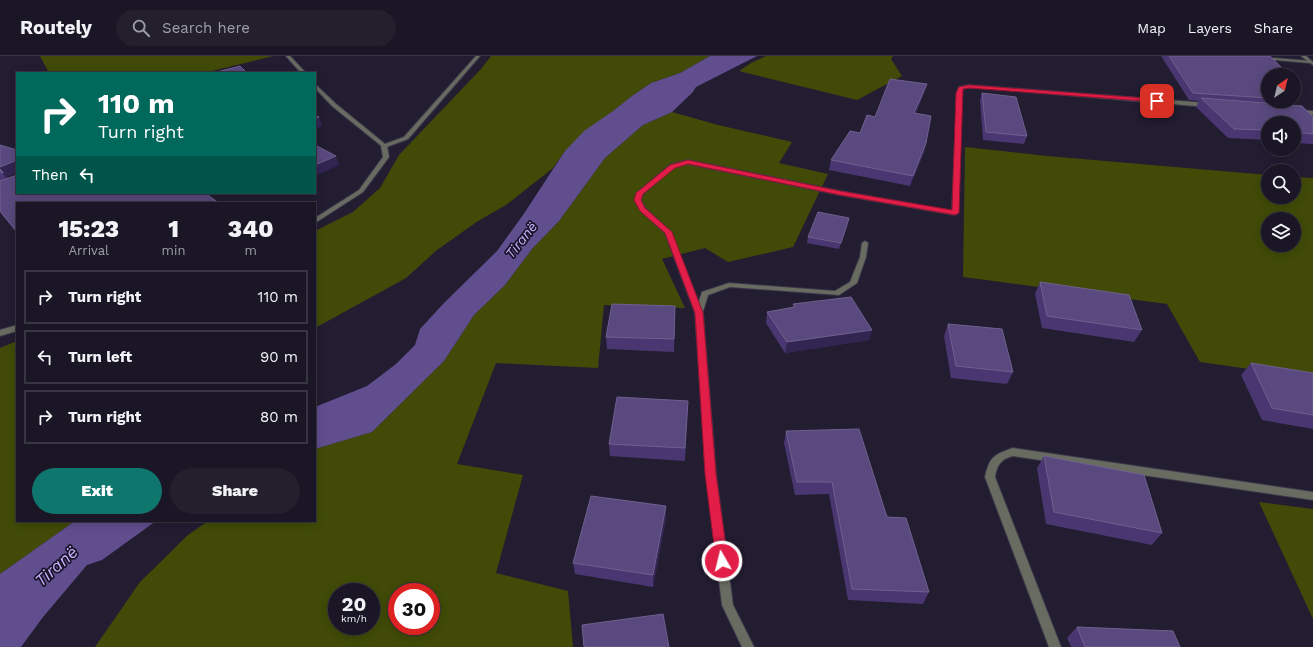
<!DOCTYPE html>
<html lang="en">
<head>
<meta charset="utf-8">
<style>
  :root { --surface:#1a1625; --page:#231f2d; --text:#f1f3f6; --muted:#9f9fa7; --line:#383542; --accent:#0f766e }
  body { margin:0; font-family:"Work Sans",sans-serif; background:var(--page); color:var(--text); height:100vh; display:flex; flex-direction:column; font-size:15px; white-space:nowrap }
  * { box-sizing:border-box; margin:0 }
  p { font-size:13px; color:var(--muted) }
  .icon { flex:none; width:22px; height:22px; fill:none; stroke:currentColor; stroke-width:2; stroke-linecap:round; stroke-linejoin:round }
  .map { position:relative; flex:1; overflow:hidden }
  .drawer { position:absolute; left:16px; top:146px; width:300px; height:320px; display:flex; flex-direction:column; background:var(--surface); border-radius:0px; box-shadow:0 2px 10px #0003,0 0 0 1px var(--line) }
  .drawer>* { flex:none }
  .guide { position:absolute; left:16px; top:16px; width:300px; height:122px; border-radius:0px; box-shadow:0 2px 10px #0003,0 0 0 1px var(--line); background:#00695c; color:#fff; overflow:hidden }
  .needle { width:26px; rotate:35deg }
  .tools { position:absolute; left:1261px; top:12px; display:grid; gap:8px }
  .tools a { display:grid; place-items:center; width:40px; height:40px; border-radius:50%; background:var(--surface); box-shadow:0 2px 10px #0003,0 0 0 1px var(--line); font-size:20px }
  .speed { position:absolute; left:328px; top:527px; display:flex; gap:8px; font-size:20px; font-weight:700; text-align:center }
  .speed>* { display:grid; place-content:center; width:52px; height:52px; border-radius:50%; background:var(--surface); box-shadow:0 2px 10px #0003,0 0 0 1px var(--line); line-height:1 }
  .speed small { font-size:10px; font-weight:400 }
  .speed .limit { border:6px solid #d22; background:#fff; color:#111 }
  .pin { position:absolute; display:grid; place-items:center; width:34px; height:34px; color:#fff; margin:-17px; border-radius:8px; box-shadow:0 2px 6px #0006 }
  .me { position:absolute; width:44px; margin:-22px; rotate:352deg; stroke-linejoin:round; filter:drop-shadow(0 0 3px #0008) }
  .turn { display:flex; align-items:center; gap:14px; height:84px; padding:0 16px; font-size:18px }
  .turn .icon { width:52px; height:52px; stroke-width:2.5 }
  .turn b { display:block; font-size:28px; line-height:34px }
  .then { display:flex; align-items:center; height:38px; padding:0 16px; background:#0003; gap:8px; font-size:15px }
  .eta { display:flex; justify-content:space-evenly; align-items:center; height:68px; text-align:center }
  .eta b { font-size:24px; font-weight:800; line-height:28px }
  .action { display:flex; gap:8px; margin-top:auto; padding:8px 16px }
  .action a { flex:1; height:46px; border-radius:24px; background:var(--accent); color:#fff; font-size:16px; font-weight:800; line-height:46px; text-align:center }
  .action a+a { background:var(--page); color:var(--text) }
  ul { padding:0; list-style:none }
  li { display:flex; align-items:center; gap:12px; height:54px; margin:0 8px 6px; padding:0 8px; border:2px solid var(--line); border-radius:0px }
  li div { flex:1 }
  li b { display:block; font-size:15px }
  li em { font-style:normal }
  header { display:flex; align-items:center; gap:24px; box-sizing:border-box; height:56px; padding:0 20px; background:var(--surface); border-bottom:1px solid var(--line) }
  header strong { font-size:19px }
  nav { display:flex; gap:22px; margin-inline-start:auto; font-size:14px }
  .search { width:280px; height:36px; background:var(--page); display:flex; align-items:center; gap:10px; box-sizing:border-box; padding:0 14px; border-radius:22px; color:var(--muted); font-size:15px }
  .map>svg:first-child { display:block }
  .green { fill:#414b07; fill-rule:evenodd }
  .water { fill:#614e8f }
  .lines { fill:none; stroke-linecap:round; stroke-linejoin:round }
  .service-casing { stroke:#3c384b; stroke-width:2 }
  .minor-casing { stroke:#3c384b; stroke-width:2 }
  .service { fill:#686b60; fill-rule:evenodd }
  .minor { fill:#686b60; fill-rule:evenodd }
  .wall { fill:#4a3771 }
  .shaded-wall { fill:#332552 }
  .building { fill:#5a497e; stroke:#6f608f }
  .route { fill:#e11d48; stroke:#92132f }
  .labels { text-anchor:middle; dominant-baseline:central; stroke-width:3.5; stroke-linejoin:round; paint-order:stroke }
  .water-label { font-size:14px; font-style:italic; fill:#c7b3ff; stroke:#191327 }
  .near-water-label { font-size:17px; font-style:italic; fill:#c7b3ff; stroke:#191327 }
</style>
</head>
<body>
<header>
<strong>Routely</strong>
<div class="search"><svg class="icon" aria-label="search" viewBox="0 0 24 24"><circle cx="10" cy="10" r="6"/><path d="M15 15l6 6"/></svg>Search here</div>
<nav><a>Map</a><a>Layers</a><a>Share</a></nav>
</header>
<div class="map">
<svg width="1313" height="591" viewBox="0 0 1313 591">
  <rect width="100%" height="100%" fill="#221d31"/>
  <g class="green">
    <path d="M 40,0 L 273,0 L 204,17 L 49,17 Z"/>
    <path d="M 491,0 L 710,0 L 680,17 L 651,27 L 632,40 L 565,95 L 553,112 L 506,149 L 478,165 L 437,194 L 406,222 L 315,272 L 315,175 L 353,156 L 380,132 L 399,99 L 481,13 Z"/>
    <path d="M 766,0 L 893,0 L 891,3 L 902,20 L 857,44 L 739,15 L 751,7 Z"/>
    <path d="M 672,56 L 718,69 L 792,86 L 779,107 L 828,118 L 793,191 L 728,206 L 705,192 L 662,203 L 685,252 L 604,249 L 598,312 L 496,307 L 457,408 L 523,419 L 496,517 L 568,535 L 573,591 L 95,591 L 140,526 L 188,479 L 208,465 L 315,465 L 315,393 L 372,376 L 444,305 L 474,259 L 505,229 L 532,193 L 559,165 L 605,102 L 643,69 ZM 337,536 L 371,536 L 371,570 L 337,570 ZM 397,536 L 431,536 L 431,570 L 397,570 Z"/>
    <path d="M 965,91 L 1047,100 L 1268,119 L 1268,141 L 1294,141 L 1294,121 L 1313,122 L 1313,322 L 1200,306 L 1167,248 L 963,221 ZM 1268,163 L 1294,163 L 1294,189 L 1268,189 Z"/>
    <path d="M 17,285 L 17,465 L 75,465 L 0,518 L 0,292 Z"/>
    <path d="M 1259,446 L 1313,453 L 1313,563 Z"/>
  </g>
  <g class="water">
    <path d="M 710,0 L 757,0 L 696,31 L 692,37 L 672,56 L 643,69 L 605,102 L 559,165 L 532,193 L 505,229 L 474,259 L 444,305 L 372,376 L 315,393 L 315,351 L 367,330 L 396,308 L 415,289 L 420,273 L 444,247 L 497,195 L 523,159 L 565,95 L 584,75 L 613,55 L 632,40 L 651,27 L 680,17 Z"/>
    <path d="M 75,465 L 156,465 L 102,504 L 87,509 L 43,561 L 21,591 L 0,591 L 0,518 Z"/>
  </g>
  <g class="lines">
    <defs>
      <g id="service">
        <path d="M 286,0 L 290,0 L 306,17 L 301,17 Z"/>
        <path d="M 476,0 L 480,0 L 408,83 L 384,92 L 332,50 L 315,32 L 315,28 L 336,48 L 385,88 L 404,81 Z"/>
        <path d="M 1261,1 L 1310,5 L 1312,6 L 1310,7 L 1263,3 L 1261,3 Z"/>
        <path d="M 865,185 L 868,187 L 866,201 L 857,227 L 839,239 L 730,231 L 708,239 L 702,259 L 699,259 L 695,257 L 702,236 L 729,227 L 835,235 L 850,226 L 860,201 L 862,187 Z"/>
      </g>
      <g id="minor">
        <path d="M 1301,0 L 1306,0 L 1313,6 L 1313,9 Z"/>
        <path d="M 969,29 L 1207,47 L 1210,49 L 1207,51 L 969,31 L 963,33 L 961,37 L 958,157 L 955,159 L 840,139 L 688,108 L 674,111 L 643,138 L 641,144 L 645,152 L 671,176 L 703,257 L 716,418 L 733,549 L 754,591 L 742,591 L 722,549 L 706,418 L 695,257 L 665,177 L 640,154 L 635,144 L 638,136 L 670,109 L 688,104 L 840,135 L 952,155 L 957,37 L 959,31 Z"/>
        <path d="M 1299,54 L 1313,55 L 1313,59 L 1297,57 L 1297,55 Z"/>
        <path d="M 384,88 L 387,90 L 389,101 L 363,136 L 315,167 L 315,162 L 359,134 L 383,101 L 381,90 Z"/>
        <path d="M 17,269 L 17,275 L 0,280 L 0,274 Z"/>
        <path d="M 1013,392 L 1313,436 L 1313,444 L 1013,400 C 1001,403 997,409 995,421 L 1061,591 L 1049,591 L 985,421 C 989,401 995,398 1013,392 Z"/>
      </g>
    </defs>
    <use href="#service" class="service-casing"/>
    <use href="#minor" class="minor-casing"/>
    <use href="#service" class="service"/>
    <use href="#minor" class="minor"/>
  </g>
  <g class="wall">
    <path d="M 1161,0 L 1270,0 L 1268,19 L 1268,45 L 1293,45 L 1290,49 L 1313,61 L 1313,88 L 1294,87 L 1294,67 L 1268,67 L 1268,84 L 1228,82 L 1196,51 L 1199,45 L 1189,44 Z"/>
    <path d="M 927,28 L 924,37 L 916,57 L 926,87 L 924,97 L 910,130 L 829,114 L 831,104 L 860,77 L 875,61 Z"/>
    <path d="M 982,37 L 1027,80 L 1024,88 L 983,84 L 980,44 Z"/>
    <path d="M 0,89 L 8,122 L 65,138 L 205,137 L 17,147 L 17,177 L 0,156 L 0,125 L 1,125 L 0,124 Z"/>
    <path d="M 849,162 L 848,168 L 839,193 L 807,187 L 808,181 Z"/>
    <path d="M 1040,226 L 1142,274 L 1134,286 L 1042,272 L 1035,238 Z"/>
    <path d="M 793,248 L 872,274 L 869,284 L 785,297 L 766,267 L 767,256 L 793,251 Z"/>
    <path d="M 675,262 L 674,296 L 607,293 L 606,281 Z"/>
    <path d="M 948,268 L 1013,316 L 1007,328 L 951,322 L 944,280 Z"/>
    <path d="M 1251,307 L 1313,317 L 1313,373 L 1262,364 L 1241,319 Z"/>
    <path d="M 688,345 L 685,405 L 610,400 L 609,388 Z"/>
    <path d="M 786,375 L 887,461 L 929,536 L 923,548 L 848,544 L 829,438 L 795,439 L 784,387 Z"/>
    <path d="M 1044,400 L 1162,477 L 1152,489 L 1046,468 L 1037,412 Z"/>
    <path d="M 666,450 L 666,462 L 653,531 L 575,518 L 573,507 Z"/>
    <path d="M 1077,571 L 1180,591 L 1071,591 L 1067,582 Z"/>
  </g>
  <g class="shaded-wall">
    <path d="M 927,28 L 924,37 L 912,66 L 914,57 Z"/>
    <path d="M 319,61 L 322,70 L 315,73 L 315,63 Z"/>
    <path d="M 926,87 L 924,97 L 910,130 L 913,120 Z"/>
    <path d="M 336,100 L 339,109 L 315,120 L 315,109 Z"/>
    <path d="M 17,104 L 17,117 L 7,121 L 11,126 L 10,127 L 0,114 L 0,111 Z"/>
    <path d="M 849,162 L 848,168 L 839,193 L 841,187 Z"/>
    <path d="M 872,274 L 869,284 L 785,297 L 787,286 Z"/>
    <path d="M 666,450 L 666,462 L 653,531 L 653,519 Z"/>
  </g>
  <g class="building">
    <path d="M 1169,0 L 1270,0 L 1289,19 L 1268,19 L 1268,42 L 1193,37 Z"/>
    <path d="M 240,10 L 247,17 L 213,17 Z"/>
    <path d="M 890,23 L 927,28 L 914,57 L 931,60 L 926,87 L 913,120 L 831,104 L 850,75 L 860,77 L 867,59 L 875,61 Z"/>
    <path d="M 982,37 L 1016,41 L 1027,80 L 986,76 Z"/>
    <path d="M 1201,42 L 1302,50 L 1313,61 L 1313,78 L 1294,76 L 1294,67 L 1268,67 L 1268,74 L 1234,73 Z"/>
    <path d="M 315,59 L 319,61 L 315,63 Z"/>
    <path d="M 0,89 L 17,94 L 17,104 L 0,111 Z"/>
    <path d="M 315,89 L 336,100 L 315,109 Z"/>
    <path d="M 0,113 L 3,116 L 3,117 L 0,116 Z"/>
    <path d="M 17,119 L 17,137 L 63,137 L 65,138 L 68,137 L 205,137 L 219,147 L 17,147 L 17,176 L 0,155 L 0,125 Z"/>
    <path d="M 818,156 L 849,162 L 841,187 L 808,181 Z"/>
    <path d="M 1040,226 L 1129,239 L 1142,274 L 1047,260 Z"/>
    <path d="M 851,241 L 872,274 L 787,286 L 767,256 L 795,251 L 793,248 Z"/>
    <path d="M 612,248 L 675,250 L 674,283 L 606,281 Z"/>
    <path d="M 948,268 L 1002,273 L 1013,316 L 956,310 Z"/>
    <path d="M 1251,307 L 1313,317 L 1313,359 L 1272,352 Z"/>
    <path d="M 617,341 L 688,345 L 685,392 L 609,388 Z"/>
    <path d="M 859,373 L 887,461 L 906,462 L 929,536 L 852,533 L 832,426 L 797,426 L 786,375 Z"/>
    <path d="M 1044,400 L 1144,419 L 1162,477 L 1054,456 Z"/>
    <path d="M 591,440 L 666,450 L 653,519 L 573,507 Z"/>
    <path d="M 663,558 L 669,591 L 584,591 L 582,569 Z"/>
    <path d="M 1077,571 L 1173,575 L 1180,591 L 1085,591 Z"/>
  </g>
  <path class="route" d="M 969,29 L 1157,43 L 1160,45 L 1157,46 L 969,32 L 963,33 L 959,157 L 955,159 L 840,139 L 688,108 L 675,112 L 643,138 L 641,144 L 645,152 L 672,176 L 703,257 L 716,418 L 728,505 L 727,509 L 722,511 L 718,509 L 716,505 L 705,418 L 695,257 L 665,177 L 640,155 L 634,144 L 636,137 L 670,109 L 688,104 L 840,135 L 952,154 L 956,37 L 959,31 Z"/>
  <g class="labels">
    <g class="water-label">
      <text transform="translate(521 184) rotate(-52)">Tiranë</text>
    </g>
    <g class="near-water-label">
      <text transform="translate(56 510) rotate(-42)">Tiranë</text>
    </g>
  </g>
</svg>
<div class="tools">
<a><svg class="needle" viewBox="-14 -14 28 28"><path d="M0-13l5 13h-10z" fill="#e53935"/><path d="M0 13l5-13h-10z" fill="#9f9fa7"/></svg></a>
<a><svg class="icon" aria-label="sound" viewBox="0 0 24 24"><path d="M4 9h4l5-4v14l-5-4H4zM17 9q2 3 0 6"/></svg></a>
<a><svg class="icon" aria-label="search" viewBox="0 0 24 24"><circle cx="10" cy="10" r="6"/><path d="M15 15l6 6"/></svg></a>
<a><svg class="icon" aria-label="layers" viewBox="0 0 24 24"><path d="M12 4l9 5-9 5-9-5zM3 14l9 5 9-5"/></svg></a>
</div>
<div class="speed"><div>20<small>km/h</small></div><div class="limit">30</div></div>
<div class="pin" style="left:1157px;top:45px;background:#d93025"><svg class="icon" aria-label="arrive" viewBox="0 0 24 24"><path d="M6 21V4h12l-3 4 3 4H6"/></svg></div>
<svg class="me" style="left:722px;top:505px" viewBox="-20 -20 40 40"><circle r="17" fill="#e11d48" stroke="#fff" stroke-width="3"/><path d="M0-11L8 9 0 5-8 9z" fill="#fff"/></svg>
<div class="guide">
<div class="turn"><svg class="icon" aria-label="right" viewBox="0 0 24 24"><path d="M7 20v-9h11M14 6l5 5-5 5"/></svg><div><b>110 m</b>Turn right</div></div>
<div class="then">Then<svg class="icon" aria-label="left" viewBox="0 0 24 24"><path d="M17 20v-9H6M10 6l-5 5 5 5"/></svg></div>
</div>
<section class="drawer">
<div class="eta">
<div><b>15:23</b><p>Arrival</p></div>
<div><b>1</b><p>min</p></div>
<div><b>340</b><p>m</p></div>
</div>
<ul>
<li><svg class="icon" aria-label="right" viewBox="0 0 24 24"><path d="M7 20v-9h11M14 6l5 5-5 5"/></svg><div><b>Turn right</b></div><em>110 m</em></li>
<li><svg class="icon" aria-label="left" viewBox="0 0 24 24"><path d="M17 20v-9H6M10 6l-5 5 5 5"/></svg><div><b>Turn left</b></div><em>90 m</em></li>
<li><svg class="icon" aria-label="right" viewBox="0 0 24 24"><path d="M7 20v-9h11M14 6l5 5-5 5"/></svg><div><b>Turn right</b></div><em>80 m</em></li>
</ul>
<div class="action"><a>Exit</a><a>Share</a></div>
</section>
</div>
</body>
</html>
